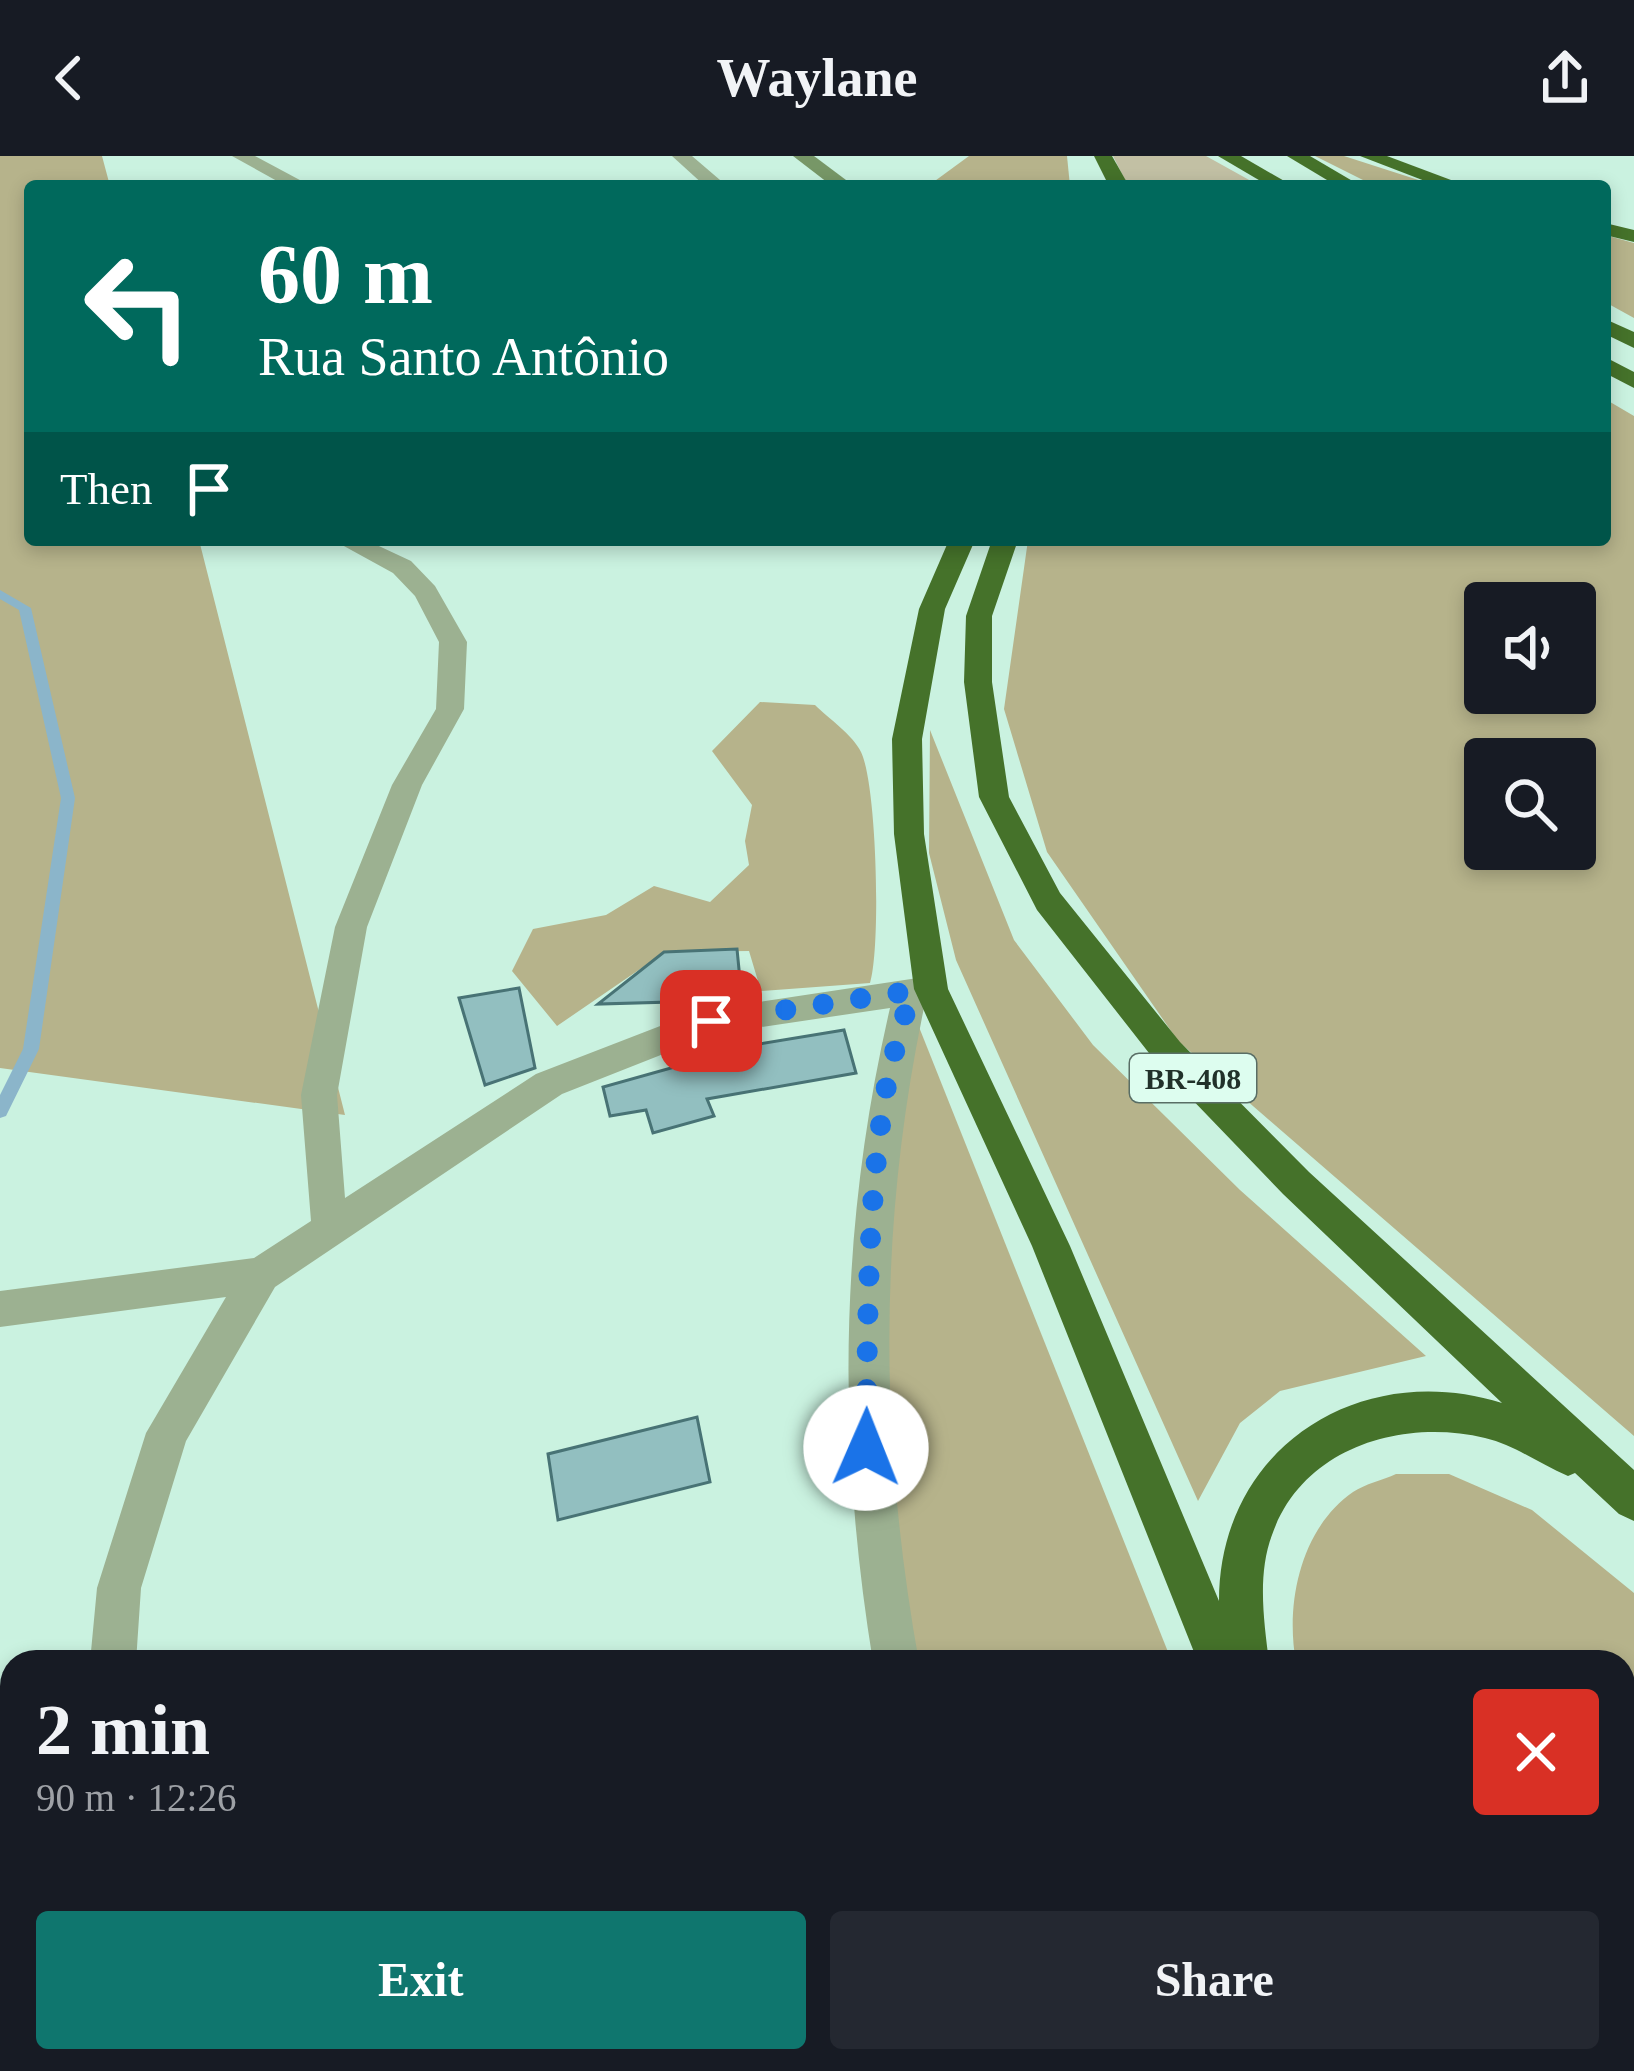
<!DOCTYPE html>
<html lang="en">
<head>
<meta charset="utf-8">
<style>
  :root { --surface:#171b24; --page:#242831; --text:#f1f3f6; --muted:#9ea1a6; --accent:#0f766e }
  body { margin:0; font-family:Georgia,serif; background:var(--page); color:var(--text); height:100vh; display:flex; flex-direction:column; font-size:45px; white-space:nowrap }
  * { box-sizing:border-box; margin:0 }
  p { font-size:39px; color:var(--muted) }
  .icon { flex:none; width:66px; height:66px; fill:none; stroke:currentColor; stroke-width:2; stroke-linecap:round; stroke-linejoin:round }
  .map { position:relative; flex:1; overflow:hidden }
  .sheet { position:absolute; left:0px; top:1494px; width:1635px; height:423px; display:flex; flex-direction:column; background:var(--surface); border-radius:36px 36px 0 0; box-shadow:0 6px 18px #0003 }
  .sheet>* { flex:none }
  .banner { position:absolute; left:24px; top:24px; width:1587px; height:366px; border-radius:12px; box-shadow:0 6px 18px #0003; background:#00695c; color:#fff; overflow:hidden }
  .tools { position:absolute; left:1464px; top:426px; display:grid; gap:24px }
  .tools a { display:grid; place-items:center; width:132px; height:132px; border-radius:12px; background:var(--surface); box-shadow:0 6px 18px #0003; font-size:60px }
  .pin { position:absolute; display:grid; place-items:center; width:102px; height:102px; color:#fff; margin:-51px; border-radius:24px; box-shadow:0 6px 18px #0006 }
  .me { position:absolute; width:132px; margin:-66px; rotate:1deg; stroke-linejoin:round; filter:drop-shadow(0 0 9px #0008) }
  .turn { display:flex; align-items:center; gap:42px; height:252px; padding:0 36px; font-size:54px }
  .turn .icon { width:156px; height:156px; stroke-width:2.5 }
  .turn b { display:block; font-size:84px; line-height:102px }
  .then { display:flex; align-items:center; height:114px; padding:0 36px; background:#0003; gap:24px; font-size:45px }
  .round { display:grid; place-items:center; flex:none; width:126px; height:126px; border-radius:12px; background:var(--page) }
  .headline { display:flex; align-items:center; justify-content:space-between; height:204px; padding:0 36px }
  h1 { font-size:72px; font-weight:600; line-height:90px }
  .primary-button { display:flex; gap:24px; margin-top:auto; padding:24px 36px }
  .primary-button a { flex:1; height:138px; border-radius:12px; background:var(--accent); color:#fff; font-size:48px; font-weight:600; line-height:138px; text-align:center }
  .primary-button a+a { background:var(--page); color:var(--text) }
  header { display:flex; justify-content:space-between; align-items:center; height:156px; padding:0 36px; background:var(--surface); font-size:54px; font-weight:600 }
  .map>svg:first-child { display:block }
  .green { fill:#c2c0a4 }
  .forest { fill:#b6b38b; fill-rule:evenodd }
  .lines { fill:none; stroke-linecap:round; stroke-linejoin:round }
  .stream { fill:#8bb5ca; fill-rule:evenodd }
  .building { fill:#92bfc0; stroke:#487375; stroke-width:3 }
  .street { fill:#9cb191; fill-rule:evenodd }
  .secondary { fill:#779767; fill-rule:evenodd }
  .highway { fill:#45722a; fill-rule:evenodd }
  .route { stroke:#1a73e8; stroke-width:21; stroke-dasharray:0 37.8 }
  .labels { text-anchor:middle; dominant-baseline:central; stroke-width:9; stroke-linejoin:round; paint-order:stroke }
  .shield { fill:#ddfdef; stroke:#596e65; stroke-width:3 }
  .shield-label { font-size:30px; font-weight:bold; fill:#21312a }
</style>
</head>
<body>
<header><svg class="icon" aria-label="back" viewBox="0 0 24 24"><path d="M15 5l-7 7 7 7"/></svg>Waylane<svg class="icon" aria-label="share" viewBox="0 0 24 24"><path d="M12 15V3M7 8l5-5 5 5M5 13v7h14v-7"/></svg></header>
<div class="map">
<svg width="1634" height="1915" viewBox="0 0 1634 1915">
  <rect width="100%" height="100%" fill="#caf2e0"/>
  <path class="green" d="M 1113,0 L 1206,0 L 1260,30 L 1128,30 Z"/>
  <g class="forest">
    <path d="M 0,0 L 102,0 L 110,30 L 30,30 L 30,384 L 199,384 L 345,959 L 0,912 Z"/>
    <path d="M 969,0 L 1067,0 L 1070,30 L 928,30 Z"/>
    <path d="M 1315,0 L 1344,0 L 1437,30 L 1375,30 Z"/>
    <path d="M 1605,79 L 1634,87 L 1634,162 L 1605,146 Z"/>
    <path d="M 1605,243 L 1634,260 L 1634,1280 L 1178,885 L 1047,696 L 1004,553 L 1028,384 L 1605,384 ZM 1485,447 L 1575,447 L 1575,537 L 1485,537 ZM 1485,603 L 1575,603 L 1575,693 L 1485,693 Z"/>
    <path d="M 760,546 L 815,549 C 828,562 853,579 861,596 C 877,629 881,791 870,827 L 761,835 L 749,795 L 665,796 L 557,870 L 512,815 L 533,773 L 606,759 L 654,730 L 710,746 L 749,709 L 745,685 L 752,649 L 712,595 Z"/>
    <path d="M 930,574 L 1014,784 L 1093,889 L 1240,1034 L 1426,1200 L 1280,1235 L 1240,1267 L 1198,1345 L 956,804 L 929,697 Z"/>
    <path d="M 919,871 L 1172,1506 L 910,1506 L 867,1148 Z"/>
    <path d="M 1396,1318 L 1449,1318 L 1532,1354 L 1634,1437 L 1634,1915 L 1428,1915 L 1424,1905 L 1623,1905 L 1623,1506 L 1296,1506 C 1285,1447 1301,1372 1353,1336 C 1365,1328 1383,1324 1396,1318 Z"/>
    <path d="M 1099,1905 L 1330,1905 L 1334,1915 L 1105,1915 Z"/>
  </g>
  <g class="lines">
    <path class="stream" d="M 0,434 L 31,452 L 75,642 L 39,893 L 6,960 L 0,962 L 0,939 L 23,893 L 61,642 L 19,454 L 0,443 Z"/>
  </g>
  <g class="building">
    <path d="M 737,793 L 742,844 L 598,848 L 664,796 Z"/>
    <path d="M 519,832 L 535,912 L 485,929 L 459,842 Z"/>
    <path d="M 844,874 L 856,917 L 707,943 L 714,960 L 653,977 L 646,954 L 610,960 L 603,931 L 753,889 Z"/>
    <path d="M 697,1261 L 710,1326 L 558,1364 L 548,1298 Z"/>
  </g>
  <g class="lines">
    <g class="street">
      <path d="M 232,0 L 255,0 L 311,30 L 286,30 Z"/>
      <path d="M 672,0 L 692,0 L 727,30 L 705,30 Z"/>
      <path d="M 333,384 L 366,384 L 411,405 L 435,430 L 467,486 L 464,553 L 422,629 L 367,771 L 337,939 L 345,1042 L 536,918 L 699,855 L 931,820 L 943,824 L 948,833 L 943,842 L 925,847 C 878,1068 879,1284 919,1506 L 873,1506 C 837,1285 839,1071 890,852 L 714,878 L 562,938 L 275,1131 L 186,1285 L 141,1432 L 136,1506 L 90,1506 L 97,1432 L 146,1277 L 226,1141 L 0,1171 L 0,1135 L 254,1102 L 311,1065 L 301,939 L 335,771 L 392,629 L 436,553 L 439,486 L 415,440 L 393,417 Z"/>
      <path d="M 100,1905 L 154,1905 L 155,1915 L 101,1915 Z"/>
      <path d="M 509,1905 L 563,1905 L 562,1915 L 508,1915 Z"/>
      <path d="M 1042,1905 L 1098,1905 L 1102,1915 L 1047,1915 Z"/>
    </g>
    <path class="secondary" d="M 793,0 L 814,0 L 854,30 L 832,30 Z"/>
    <g class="highway">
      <path d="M 1094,0 L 1112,0 L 1129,30 L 1109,30 Z"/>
      <path d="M 1218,0 L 1241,0 L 1293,30 L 1269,30 Z"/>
      <path d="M 1287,0 L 1310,0 L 1361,30 L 1337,30 Z"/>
      <path d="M 1360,0 L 1387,0 L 1467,30 L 1438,30 Z"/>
      <path d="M 1605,67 L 1634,74 L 1634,86 L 1605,79 Z"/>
      <path d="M 1605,163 L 1634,176 L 1634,192 L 1605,178 Z"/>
      <path d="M 1605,201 L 1634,216 L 1634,232 L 1605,217 Z"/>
      <path d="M 949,384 L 975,384 L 945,453 L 922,583 L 924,678 L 948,833 L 1070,1090 L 1219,1445 C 1219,1292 1360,1202 1502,1247 L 1283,1038 L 1156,906 L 1037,754 L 979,641 L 964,526 L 966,460 L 992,384 L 1018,384 L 992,460 L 992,526 L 1009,641 L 1060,737 L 1180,886 L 1309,1016 L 1634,1314 L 1634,1365 L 1619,1358 L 1575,1317 L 1568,1320 C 1539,1308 1515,1289 1485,1282 C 1401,1262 1302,1292 1272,1379 C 1257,1419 1264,1465 1269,1506 L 1198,1506 L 1032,1090 L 914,833 L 894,678 L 892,583 L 919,453 Z"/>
      <path d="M 1358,1905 L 1412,1905 L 1416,1915 L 1362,1915 Z"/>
    </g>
  </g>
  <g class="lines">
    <path class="route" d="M 711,865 L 911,835 C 903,868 892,900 886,933 C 866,1051 868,1173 866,1292"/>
  </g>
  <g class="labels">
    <rect class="shield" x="1130" y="898" width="126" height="48" rx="9"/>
    <g class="shield-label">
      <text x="1193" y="922">BR-408</text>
    </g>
  </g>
</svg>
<div class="tools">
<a><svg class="icon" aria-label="sound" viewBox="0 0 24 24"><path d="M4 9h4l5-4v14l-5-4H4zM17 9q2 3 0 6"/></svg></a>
<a><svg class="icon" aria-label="search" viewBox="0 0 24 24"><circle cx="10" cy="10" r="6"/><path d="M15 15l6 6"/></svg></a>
</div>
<div class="pin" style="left:711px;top:865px;background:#d93025"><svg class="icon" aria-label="arrive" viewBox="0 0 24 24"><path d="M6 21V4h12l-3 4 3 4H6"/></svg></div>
<svg class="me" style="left:866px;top:1292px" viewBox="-20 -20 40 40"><circle r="19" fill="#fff"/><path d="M0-13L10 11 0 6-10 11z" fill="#1a73e8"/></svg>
<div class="banner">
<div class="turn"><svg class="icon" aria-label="left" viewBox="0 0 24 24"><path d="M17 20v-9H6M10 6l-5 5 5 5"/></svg><div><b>60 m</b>Rua Santo Antônio</div></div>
<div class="then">Then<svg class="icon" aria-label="arrive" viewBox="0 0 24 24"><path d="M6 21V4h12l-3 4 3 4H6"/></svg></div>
</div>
<section class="sheet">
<div class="headline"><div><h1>2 min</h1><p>90 m · 12:26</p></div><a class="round" style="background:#d93025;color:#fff"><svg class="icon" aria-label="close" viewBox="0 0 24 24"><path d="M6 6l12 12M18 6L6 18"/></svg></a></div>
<div class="primary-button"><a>Exit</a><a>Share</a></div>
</section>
</div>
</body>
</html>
